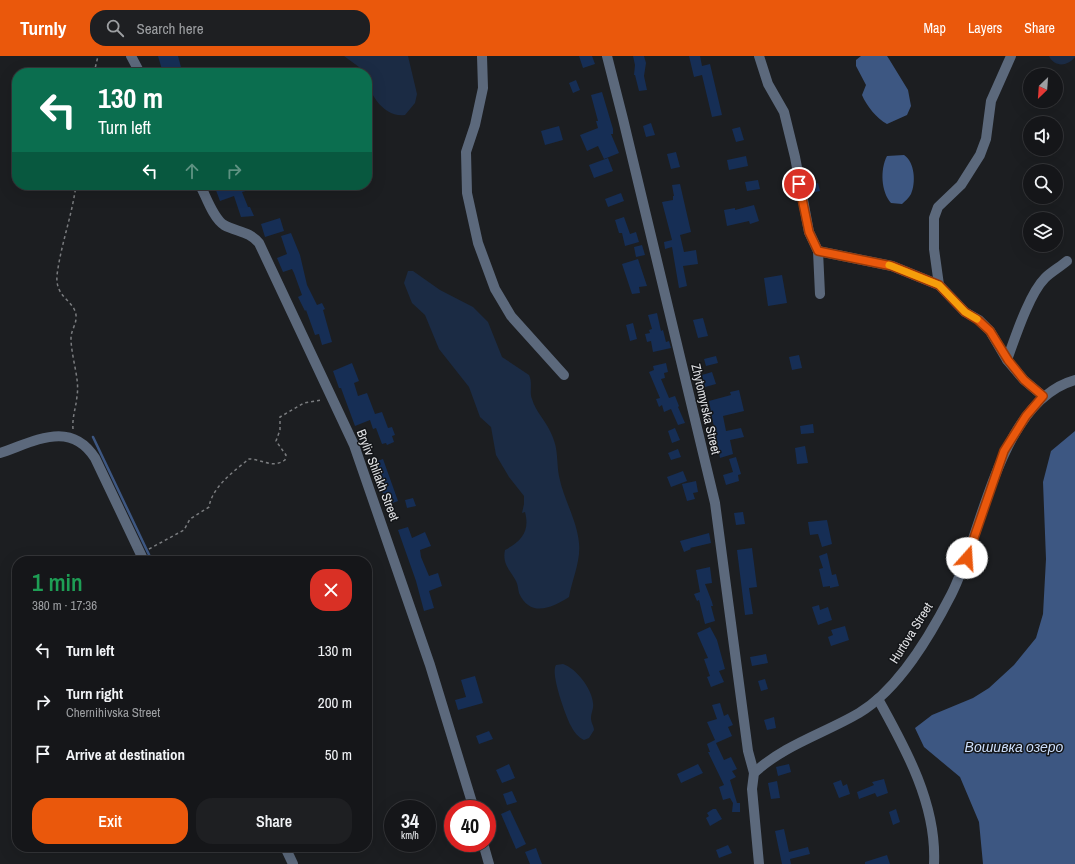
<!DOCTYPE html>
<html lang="en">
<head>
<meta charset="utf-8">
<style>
  :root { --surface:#151619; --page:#1e1f22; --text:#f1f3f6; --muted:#9d9fa2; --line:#343538; --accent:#ea580c }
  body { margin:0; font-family:"Archivo Narrow",sans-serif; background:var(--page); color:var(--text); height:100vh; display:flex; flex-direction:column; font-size:15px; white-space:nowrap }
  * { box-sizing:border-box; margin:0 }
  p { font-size:13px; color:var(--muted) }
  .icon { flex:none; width:22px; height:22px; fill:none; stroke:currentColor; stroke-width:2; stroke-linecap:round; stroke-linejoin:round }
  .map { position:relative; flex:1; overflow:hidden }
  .sheet { position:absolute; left:12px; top:500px; width:360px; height:296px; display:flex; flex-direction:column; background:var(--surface); border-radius:16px; box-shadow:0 4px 16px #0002,0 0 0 1px var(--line) }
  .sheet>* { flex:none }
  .banner { position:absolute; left:12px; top:12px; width:360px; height:122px; border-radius:16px; box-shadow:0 4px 16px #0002,0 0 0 1px var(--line); background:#0b6e4f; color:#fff; overflow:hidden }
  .needle { width:26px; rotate:205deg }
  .tools { position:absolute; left:1023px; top:12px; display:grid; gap:8px }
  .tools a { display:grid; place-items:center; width:40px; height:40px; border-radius:50%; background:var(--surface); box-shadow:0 4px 16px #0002,0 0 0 1px var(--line); font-size:20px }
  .speed { position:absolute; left:384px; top:744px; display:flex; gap:8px; font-size:20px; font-weight:700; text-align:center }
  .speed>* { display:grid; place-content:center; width:52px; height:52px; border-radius:50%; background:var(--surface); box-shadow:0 4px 16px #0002,0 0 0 1px var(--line); line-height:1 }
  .speed small { font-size:10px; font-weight:400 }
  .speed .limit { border:6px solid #d22; background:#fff; color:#111 }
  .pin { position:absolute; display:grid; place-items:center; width:34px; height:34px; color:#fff; margin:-17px; border:2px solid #fff; border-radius:50%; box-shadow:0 1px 4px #0007 }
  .me { position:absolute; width:44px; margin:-22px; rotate:19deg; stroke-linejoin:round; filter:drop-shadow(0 0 3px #0008) }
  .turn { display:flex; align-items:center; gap:14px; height:84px; padding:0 20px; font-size:18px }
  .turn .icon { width:52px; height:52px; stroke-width:2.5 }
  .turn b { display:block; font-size:28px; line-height:34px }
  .lanes { display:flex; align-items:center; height:38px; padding:0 20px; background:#0003; justify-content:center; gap:20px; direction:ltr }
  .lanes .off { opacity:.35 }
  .round { display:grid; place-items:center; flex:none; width:42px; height:42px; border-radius:16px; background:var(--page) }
  .headline { display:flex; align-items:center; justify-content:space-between; height:68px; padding:0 20px }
  h1 { font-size:24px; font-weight:600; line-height:30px; color:#1e9e55 }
  .button { display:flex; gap:8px; margin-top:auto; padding:8px 20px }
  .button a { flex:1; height:46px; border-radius:16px; background:var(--accent); color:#fff; font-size:16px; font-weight:600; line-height:46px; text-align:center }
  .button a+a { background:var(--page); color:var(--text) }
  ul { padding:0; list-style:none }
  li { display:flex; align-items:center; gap:12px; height:52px; padding:0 20px }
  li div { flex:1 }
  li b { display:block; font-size:15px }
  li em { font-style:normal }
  header { display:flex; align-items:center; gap:24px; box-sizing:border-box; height:56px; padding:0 20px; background:var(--accent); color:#fff }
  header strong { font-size:19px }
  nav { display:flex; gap:22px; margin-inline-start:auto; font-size:14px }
  .search { width:280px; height:36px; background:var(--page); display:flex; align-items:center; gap:10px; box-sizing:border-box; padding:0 14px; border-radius:16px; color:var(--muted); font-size:15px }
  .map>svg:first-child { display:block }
  .green { fill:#1b2b44 }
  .water { fill:#3d5782 }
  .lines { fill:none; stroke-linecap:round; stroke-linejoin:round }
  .stream { stroke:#3d5782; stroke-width:2.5 }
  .building { fill:#162e55 }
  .path { stroke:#7a7c7f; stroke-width:1.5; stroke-dasharray:3 3; stroke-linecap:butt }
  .minor { stroke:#5c697c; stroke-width:10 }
  .route-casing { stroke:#983908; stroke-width:10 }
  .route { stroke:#ea580c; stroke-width:7 }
  .slow { stroke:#f59e0b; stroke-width:7 }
  .labels { text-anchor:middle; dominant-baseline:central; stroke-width:3; stroke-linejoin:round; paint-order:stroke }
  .street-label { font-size:13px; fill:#e0e1e4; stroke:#131518 }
  .water-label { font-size:14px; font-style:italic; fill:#cddffb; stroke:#131518 }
</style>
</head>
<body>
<header>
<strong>Turnly</strong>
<div class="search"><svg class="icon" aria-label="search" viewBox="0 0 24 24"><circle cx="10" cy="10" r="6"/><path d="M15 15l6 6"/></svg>Search here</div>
<nav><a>Map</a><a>Layers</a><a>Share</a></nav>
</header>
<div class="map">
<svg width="1075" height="808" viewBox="0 0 1075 808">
  <rect width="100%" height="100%" fill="#1c1e21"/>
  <g class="green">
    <path d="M 344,0 L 408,0 L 417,38 L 415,47 L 405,59 C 384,62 367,37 367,17 L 362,17 L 359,11 Z"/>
    <path d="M 1049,0 L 1075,0 L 1075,1 C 1067,11 1054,11 1049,0 Z"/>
    <path d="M 408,215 L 413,215 L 440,234 L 473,251 L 488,266 L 502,301 L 529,319 C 533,327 529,336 532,343 C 536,356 545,364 550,375 C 559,393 556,401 559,420 C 563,442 577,464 579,487 C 581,505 572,524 569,541 C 552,552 530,562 519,537 C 518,533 518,529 516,525 C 510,514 502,508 505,494 C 522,485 530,475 525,456 L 522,457 L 524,448 L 524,440 L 509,421 L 496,399 L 491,371 L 480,361 L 469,331 L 439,293 L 425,259 L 412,247 L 404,227 Z"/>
    <path d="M 563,608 C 576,612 592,633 593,647 C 594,652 591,657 591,662 C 591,667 594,670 594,674 L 589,682 L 584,684 C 578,681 574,676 571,670 C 566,661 550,617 556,609 Z"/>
  </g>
  <g class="water">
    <path d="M 861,0 L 887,0 L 889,3 L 908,34 L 911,50 L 907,59 L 887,68 C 877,63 866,49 862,39 L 866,29 L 856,10 L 856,4 Z"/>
    <path d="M 904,99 C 915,106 916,127 911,138 C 909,142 905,145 902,148 L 891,147 C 881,136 880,113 887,100 Z"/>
    <path d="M 1075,375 L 1075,808 L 983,808 L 979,766 L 960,721 L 924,691 L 915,672 L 932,659 L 973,642 L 989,632 L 1014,609 L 1036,582 L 1043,558 L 1046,503 L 1043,426 L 1051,395 Z"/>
  </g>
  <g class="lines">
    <path class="stream" d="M 93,381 L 152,505"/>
  </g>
  <g class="building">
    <path d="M 158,0 L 178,0 L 182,15 L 163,17 Z"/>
    <path d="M 579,0 L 592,0 L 595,8 L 583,12 Z"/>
    <path d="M 633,0 L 644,0 L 646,7 L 644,20 L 647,34 L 639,35 L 635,19 L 634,19 L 635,9 Z"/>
    <path d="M 689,0 L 700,0 L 702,10 L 710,8 L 722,59 L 712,61 L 702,19 L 694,21 Z"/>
    <path d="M 576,24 L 580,34 L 573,37 L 569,27 Z"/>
    <path d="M 602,36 L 613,73 L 613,78 L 611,78 L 619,97 L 604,103 L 598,90 L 587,95 L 580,79 L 598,72 L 596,65 L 598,65 L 591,39 Z"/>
    <path d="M 651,67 L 655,79 L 646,81 L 643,70 Z"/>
    <path d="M 559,70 L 563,84 L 545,89 L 541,75 Z"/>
    <path d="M 740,71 L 744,84 L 736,86 L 732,73 Z"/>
    <path d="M 676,96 L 680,111 L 671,113 L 667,98 Z"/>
    <path d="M 746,100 L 748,110 L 729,114 L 727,104 Z"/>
    <path d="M 608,102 L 613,115 L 594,122 L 589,109 Z"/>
    <path d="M 792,121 L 794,130 L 786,131 L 784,122 Z"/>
    <path d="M 758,124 L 760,133 L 747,135 L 745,126 Z"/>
    <path d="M 818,127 L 820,135 L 810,137 L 809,129 Z"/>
    <path d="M 680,128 L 691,176 L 680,179 L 684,196 L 696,194 L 698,208 L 683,210 L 687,230 L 679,232 L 672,191 L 665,193 L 664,186 L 672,184 L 662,146 L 673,144 L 673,140 L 674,140 L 672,129 Z"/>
    <path d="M 214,129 L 260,129 L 260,131 L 242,136 L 248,151 L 250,151 L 254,160 L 241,161 L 234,140 L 220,145 Z"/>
    <path d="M 621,137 L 624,145 L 608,151 L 605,143 Z"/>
    <path d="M 754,149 L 759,165 L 750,168 L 749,165 L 727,170 L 724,154 L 735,152 L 735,154 Z"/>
    <path d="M 624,161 L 630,178 L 636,176 L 639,186 L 625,190 L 622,177 L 619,177 L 615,164 Z"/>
    <path d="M 280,162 L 284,175 L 265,181 L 261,168 Z"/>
    <path d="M 291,177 L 300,199 L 307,229 L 317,249 L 322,247 L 325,253 L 323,254 L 332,286 L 322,289 L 319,278 L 315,279 L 306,254 L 305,255 L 298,241 L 302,239 L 294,217 L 292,213 L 283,216 L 277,202 L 287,198 L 281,180 Z"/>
    <path d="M 642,189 L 645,199 L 636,201 L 634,191 Z"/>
    <path d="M 638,203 L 647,230 L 639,231 L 640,237 L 632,238 L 622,208 Z"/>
    <path d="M 782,219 L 787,247 L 768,250 L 764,222 Z"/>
    <path d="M 657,257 L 661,275 L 663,274 L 666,286 L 669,285 L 671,292 L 653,296 L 651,285 L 647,286 L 645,278 L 650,277 L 649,274 L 652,273 L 648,259 Z"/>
    <path d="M 703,262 L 708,280 L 698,282 L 693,264 Z"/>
    <path d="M 633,267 L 637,283 L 630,285 L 626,269 Z"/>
    <path d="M 799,299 L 802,312 L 792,314 L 789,301 Z"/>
    <path d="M 716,300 L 718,307 L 706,310 L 704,303 Z"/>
    <path d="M 352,307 L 359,325 L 354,327 L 358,340 L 367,337 L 375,358 L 382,356 L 388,372 L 392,371 L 395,379 L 392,380 L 394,386 L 387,389 L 386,387 L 382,388 L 376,372 L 373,373 L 370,364 L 355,370 L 341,332 L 339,332 L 333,315 Z"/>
    <path d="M 666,307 L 668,316 L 664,317 L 665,322 L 661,323 L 669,342 L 675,340 L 679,350 L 678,351 L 685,367 L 678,369 L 671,353 L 664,356 L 662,349 L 659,351 L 656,343 L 660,342 L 649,316 L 654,314 L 653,310 Z"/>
    <path d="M 712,316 L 716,328 L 705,331 L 702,319 Z"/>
    <path d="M 739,334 L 744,355 L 723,360 L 726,375 L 741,372 L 744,381 L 730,384 L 733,398 L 720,402 L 709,345 L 731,339 L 730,336 Z"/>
    <path d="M 813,368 L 814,377 L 801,378 L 800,370 Z"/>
    <path d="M 675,372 L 680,384 L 672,387 L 668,375 Z"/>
    <path d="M 805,390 L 808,407 L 797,408 L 795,392 Z"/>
    <path d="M 678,393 L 681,401 L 671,404 L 668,397 Z"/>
    <path d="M 736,401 L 741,418 L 738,419 L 739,425 L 726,429 L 723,419 L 733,416 L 729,403 Z"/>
    <path d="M 383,403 L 398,445 L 387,449 L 372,407 Z"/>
    <path d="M 683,415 L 687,425 L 671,431 L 667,421 Z"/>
    <path d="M 696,425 L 698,436 L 693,437 L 695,443 L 687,445 L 682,428 Z"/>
    <path d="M 413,442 L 416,450 L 407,452 L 405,444 Z"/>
    <path d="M 743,456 L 745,468 L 736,469 L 734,457 Z"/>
    <path d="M 827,464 L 832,488 L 822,491 L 818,478 L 810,479 L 808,466 Z"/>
    <path d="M 408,471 L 412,482 L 425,476 L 431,490 L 420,494 L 421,501 L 429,520 L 438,517 L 442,530 L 429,535 L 434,552 L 424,555 L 416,525 L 398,474 Z"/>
    <path d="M 709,477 L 711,487 L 690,492 L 691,493 L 684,496 L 680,485 Z"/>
    <path d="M 752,492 L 757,531 L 749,532 L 753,558 L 745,559 L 737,494 Z"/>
    <path d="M 827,497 L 832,519 L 836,518 L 839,530 L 830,532 L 830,530 L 823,531 L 819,513 L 823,512 L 819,500 Z"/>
    <path d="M 710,511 L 712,527 L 705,528 L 712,546 L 713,550 L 711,550 L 715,565 L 705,568 L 699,544 L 697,545 L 694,538 L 700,536 L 696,514 Z"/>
    <path d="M 819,549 L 820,554 L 828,551 L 832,564 L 818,569 L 812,551 Z"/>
    <path d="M 845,570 L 849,584 L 831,590 L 828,581 L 833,579 L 831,574 Z"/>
    <path d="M 710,571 L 717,584 L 725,613 L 719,615 L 724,626 L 711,631 L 707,621 L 710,620 L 704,603 L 708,602 L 697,577 Z"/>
    <path d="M 766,598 L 768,607 L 752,610 L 750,601 Z"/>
    <path d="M 475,620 L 483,647 L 458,654 L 455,644 L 466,641 L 461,624 Z"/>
    <path d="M 765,623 L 768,633 L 761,635 L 758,625 Z"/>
    <path d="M 720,647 L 724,660 L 728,658 L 733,669 L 728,671 L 732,680 L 716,687 L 724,704 L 731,701 L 737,713 L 732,715 L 736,721 L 730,724 L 737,747 L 740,747 L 740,756 L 732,756 L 733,747 L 730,742 L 723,744 L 719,731 L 724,729 L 708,696 L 710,696 L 707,688 L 715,684 L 707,666 L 717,663 L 712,649 Z"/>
    <path d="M 774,661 L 776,672 L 767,674 L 764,664 Z"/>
    <path d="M 489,675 L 493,683 L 479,688 L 476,680 Z"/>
    <path d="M 509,708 L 515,722 L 502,727 L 496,714 Z"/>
    <path d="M 698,708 L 703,717 L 681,727 L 677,718 Z"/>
    <path d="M 789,708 L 791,716 L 778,720 L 776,711 Z"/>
    <path d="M 884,723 L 888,737 L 877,741 L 875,737 L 859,743 L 857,736 L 874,729 L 872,726 Z"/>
    <path d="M 841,724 L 843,730 L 847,728 L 850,738 L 839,742 L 833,727 Z"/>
    <path d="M 777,725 L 780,742 L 771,743 L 768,727 Z"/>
    <path d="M 512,735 L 517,746 L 507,749 L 503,738 Z"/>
    <path d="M 713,753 L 716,753 L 722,763 L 710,770 L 706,762 L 709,760 L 707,757 Z"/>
    <path d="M 896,753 L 900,766 L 893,769 L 889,756 Z"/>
    <path d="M 510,754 L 526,788 L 516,793 L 501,758 Z"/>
    <path d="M 784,773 L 789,796 L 808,791 L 810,798 L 790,803 L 791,808 L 782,808 L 775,775 Z"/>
    <path d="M 728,789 L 732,797 L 719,802 L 716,794 Z"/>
    <path d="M 536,792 L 540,803 L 542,808 L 530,808 L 525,796 Z"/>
    <path d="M 887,799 L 890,808 L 865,808 L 865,806 Z"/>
  </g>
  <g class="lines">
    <g class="path">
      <path d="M 94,17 L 98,0"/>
      <path d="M 73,373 C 72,361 76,352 77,340 C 80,323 71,301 71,282 C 71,274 77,268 76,259 C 74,244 55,242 57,219 C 61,188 72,160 76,129"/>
      <path d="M 149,493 L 184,474 L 190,463 L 209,451 C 212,431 234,415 249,403 C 262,403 272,413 285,404 L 286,399 L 276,385 L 280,374 L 280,361 L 304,347 L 322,344"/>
    </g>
    <g class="minor">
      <path d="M 131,0 L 140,17"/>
      <path d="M 482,0 L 483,32 L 475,69 L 466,96 L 467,137 L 478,187 L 495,233 L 511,260 L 564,319"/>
      <path d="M 607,0 L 623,63 L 715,447 L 748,695 L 754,717"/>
      <path d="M 759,0 L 768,28 L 784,56 L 795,101 L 809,176 L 818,195 L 820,238"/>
      <path d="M 200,129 C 206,140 213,162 224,169 C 237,176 249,175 259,187 L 354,389 L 430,609 L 474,753"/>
      <path d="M 818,195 L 892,210 L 939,229 L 965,256 L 979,264 L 990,275 L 1007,304 L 1024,324 L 1043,340"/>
      <path d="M 939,229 L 934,193 L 934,162 L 938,151 L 961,129 L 980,99 L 986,83 L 991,45 L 1011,0"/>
      <path d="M 1007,304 C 1015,282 1029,238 1045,222 C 1051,216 1060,211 1067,205"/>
      <path d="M 0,397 C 34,386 70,363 95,402 L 144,505"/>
      <path d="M 878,643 C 906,693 937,749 934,808"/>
      <path d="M 483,787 L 489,808"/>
      <path d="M 285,791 L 293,808"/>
      <path d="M 759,808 L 752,733 L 754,717 C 784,689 825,677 859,657 C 899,633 930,580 951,539 C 983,477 999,345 1075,324"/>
    </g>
  </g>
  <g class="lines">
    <defs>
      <path id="route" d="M 799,128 L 809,176 L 818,195 L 892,210 L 939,229 L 965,256 L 978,264 L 990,275 L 1008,304 L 1024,324 L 1043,340 L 1026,360 L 1004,395 L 967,502"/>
    </defs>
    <use href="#route" class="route-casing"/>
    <use href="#route" class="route"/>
    <path class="slow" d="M 889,209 L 939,229 L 965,256 L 977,263"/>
  </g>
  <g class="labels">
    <g class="street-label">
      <text transform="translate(706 353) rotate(77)">Zhytomyrska Street</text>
      <text transform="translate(378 419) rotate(69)">Bryliv Shliakh Street</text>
      <text transform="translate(911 577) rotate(-58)">Hurtova Street</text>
    </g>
    <g class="water-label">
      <text x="1014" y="691">Вошивка озеро</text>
    </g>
  </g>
</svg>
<div class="tools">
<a><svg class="needle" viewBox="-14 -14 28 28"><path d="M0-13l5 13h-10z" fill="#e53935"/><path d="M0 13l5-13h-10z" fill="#9d9fa2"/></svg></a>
<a><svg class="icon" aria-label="sound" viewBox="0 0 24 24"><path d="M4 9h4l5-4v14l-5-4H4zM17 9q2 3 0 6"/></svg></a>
<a><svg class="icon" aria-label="search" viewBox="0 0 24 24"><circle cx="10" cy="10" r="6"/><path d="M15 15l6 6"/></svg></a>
<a><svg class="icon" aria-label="layers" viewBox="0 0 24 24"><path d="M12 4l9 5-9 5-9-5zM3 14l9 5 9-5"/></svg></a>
</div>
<div class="speed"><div>34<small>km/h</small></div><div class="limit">40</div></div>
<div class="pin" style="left:799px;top:128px;background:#d93025"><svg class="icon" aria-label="arrive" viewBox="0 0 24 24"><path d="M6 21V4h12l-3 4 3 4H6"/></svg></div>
<svg class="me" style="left:967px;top:502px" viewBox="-20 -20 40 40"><circle r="19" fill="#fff"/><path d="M0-13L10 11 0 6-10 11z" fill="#ea580c"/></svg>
<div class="banner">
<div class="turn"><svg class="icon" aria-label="left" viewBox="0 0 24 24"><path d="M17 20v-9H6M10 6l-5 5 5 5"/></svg><div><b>130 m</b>Turn left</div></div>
<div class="lanes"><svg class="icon" aria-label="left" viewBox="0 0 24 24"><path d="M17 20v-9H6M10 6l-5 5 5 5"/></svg><svg class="icon off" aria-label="ahead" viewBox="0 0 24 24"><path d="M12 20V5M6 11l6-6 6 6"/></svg><svg class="icon off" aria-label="right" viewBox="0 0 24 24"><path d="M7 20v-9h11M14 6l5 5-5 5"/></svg></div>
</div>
<section class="sheet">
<div class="headline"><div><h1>1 min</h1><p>380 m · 17:36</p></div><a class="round" style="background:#d93025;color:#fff"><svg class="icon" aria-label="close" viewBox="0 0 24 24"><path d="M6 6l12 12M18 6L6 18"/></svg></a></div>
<ul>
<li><svg class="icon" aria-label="left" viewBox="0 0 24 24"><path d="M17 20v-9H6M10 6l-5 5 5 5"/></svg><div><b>Turn left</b></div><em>130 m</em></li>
<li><svg class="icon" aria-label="right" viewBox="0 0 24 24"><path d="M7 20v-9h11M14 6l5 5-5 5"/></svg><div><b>Turn right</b><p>Chernihivska Street</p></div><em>200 m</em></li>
<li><svg class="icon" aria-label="arrive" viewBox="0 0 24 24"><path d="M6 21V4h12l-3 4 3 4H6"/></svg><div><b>Arrive at destination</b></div><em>50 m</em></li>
</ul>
<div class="button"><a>Exit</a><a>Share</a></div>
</section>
</div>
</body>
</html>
